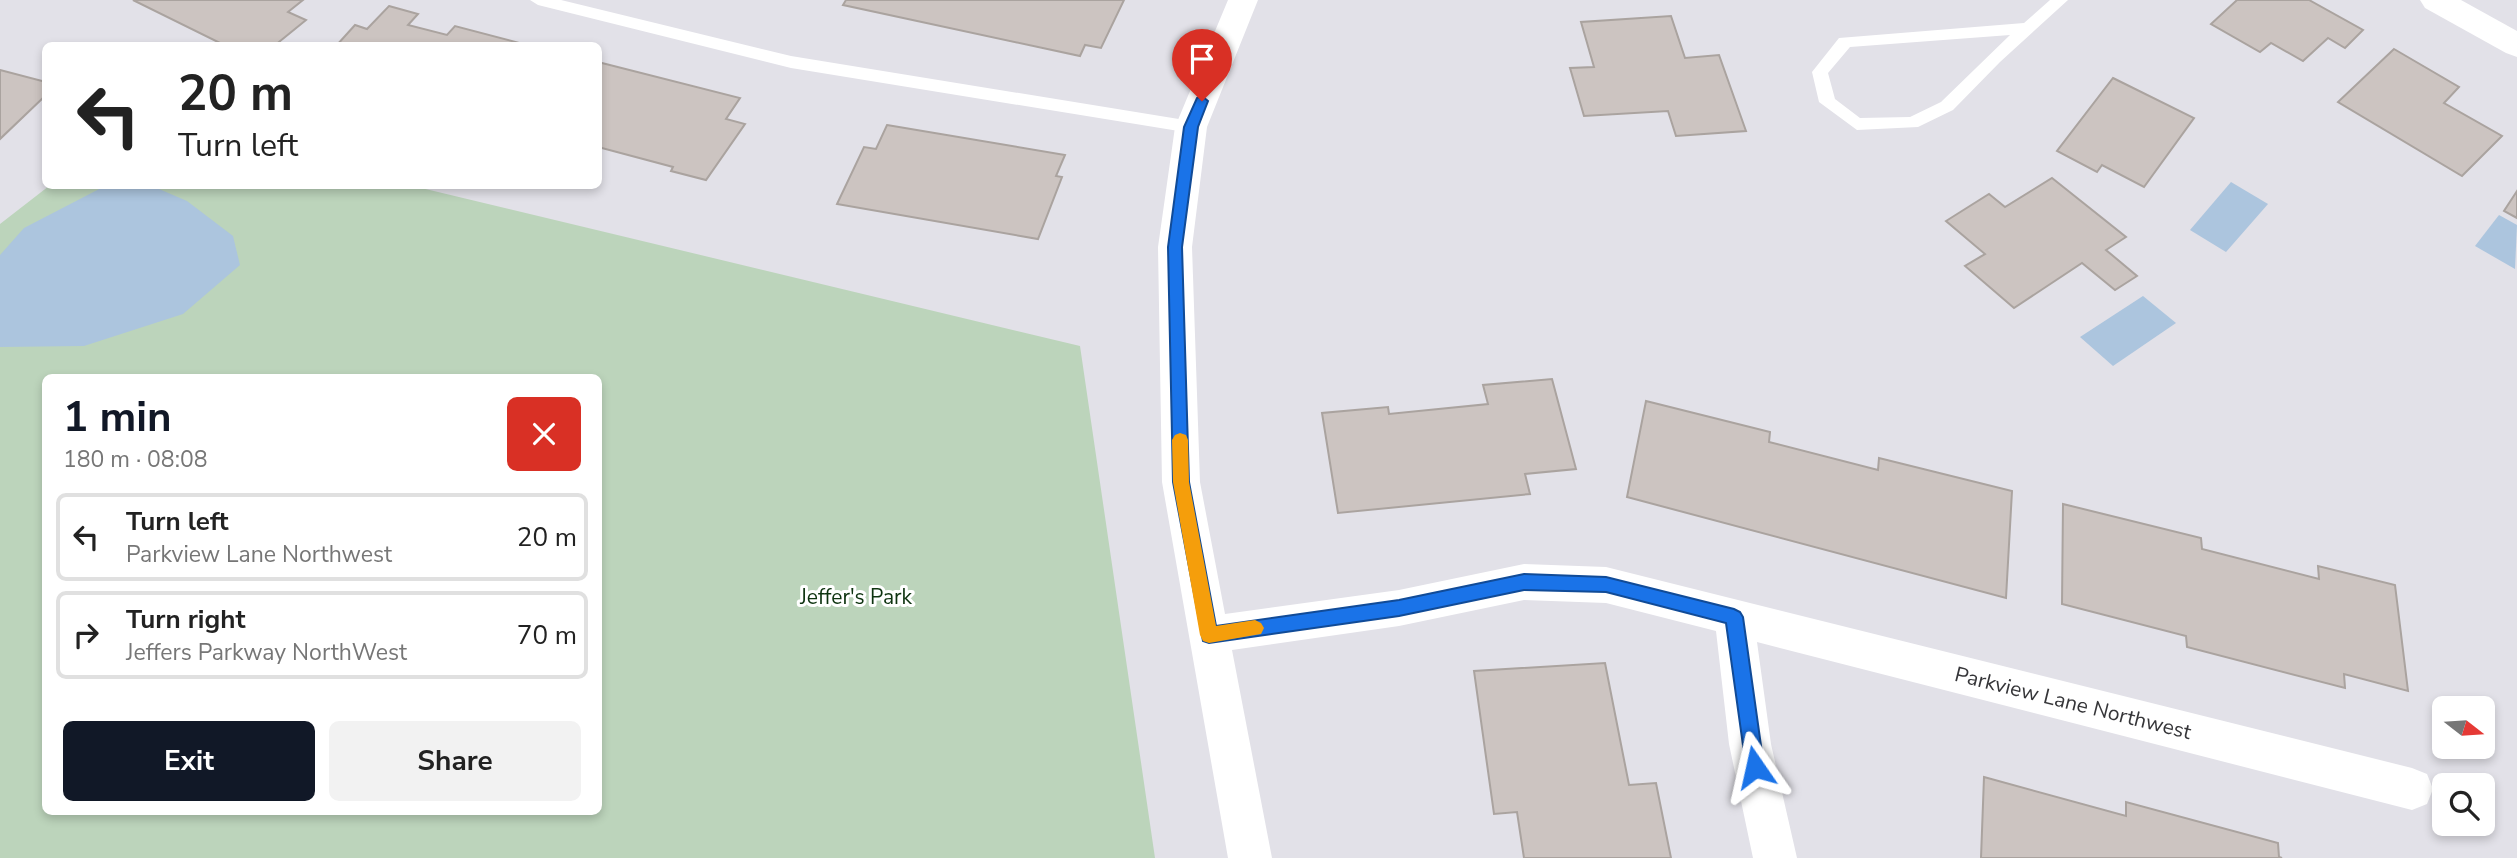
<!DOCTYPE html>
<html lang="en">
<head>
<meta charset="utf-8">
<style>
  :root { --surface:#fff; --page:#f2f2f2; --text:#222; --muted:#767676; --line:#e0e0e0; --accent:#111827 }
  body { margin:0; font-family:"Nunito Sans",sans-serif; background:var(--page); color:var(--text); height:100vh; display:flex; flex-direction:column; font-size:26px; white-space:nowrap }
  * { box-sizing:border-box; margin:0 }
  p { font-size:23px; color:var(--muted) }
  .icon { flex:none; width:38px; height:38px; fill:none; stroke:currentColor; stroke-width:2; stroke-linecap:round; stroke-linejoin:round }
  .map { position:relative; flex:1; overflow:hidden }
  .side { position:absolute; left:42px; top:374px; width:560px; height:441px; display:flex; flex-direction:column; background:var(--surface); border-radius:10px; box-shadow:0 4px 10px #0003 }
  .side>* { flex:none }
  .guide { position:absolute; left:42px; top:42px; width:560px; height:147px; border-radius:10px; box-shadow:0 4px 10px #0003; background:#fff; color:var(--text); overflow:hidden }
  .needle { width:46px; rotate:107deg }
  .controls { position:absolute; left:2432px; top:696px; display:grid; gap:14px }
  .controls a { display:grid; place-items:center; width:63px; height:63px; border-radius:10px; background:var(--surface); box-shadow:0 4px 10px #0003; font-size:35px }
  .pin { position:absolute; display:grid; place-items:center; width:60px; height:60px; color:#fff; margin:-72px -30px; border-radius:50% 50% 50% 0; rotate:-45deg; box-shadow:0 0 7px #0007 }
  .pin .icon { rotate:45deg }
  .me { position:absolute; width:77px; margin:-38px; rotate:349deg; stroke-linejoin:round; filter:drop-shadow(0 0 5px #0008) }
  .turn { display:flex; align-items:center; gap:24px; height:147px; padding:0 21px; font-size:32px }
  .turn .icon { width:91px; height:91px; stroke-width:2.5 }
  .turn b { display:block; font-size:49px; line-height:60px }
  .round { display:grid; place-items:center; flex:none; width:74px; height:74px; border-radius:10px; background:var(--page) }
  .summary { display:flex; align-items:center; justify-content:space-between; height:119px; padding:0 21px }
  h1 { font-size:42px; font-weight:700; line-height:52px; color:var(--accent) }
  .cta { display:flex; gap:14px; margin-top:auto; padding:14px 21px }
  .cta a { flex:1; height:80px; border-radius:10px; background:var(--accent); color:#fff; font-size:28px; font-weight:700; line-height:80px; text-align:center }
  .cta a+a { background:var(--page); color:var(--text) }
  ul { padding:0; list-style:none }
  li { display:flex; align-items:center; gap:21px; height:88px; margin:0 14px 10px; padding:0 7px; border:4px solid var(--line); border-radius:10px }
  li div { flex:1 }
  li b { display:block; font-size:26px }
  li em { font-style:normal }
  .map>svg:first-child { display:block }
  .green { fill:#bcd4bb; fill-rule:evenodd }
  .water { fill:#acc5de }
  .building { fill:#ccc4c1; stroke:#aaa39f; stroke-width:2 }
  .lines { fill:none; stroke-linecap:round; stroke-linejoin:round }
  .service { fill:#fff; fill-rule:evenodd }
  .minor { fill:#fff; fill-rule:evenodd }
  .tertiary { fill:#fff; fill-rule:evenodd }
  .route { fill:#1a73e8; stroke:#114b97; stroke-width:2 }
  .slow { fill:#f59e0b }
  .labels { text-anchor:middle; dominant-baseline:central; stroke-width:6; stroke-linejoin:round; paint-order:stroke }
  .park-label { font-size:21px; fill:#0d330f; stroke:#fff }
  .street-label { font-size:21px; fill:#363639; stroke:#fff }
</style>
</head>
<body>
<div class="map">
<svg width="2517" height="858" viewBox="0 0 2517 858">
  <rect width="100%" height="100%" fill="#e2e1e8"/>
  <path class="green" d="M 49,186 L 413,186 L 1080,346 L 1155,858 L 0,858 L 0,224 ZM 46,378 L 598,378 L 598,812 L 46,812 Z"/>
  <g class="water">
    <path d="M 2231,182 L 2268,204 L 2226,252 L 2190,230 Z"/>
    <path d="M 105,186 L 152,186 L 187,201 L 233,236 L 240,265 L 183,314 L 84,346 L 0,347 L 0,255 L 24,228 Z"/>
    <path d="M 2499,215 L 2517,225 L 2515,269 L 2475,246 Z"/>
    <path d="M 2143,296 L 2176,323 L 2113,366 L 2080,337 Z"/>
  </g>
  <g class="building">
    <path d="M 133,0 L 303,0 L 288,12 L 306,20 L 274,46 L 226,46 Z"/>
    <path d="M 846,0 L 1124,0 L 1101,48 L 1085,45 L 1080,56 L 843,5 Z"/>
    <path d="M 2237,0 L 2309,0 L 2363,30 L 2345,48 L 2328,38 L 2303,61 L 2271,43 L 2260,52 L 2211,24 Z"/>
    <path d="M 389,6 L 418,14 L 408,25 L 447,35 L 455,26 L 523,44 L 336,46 L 355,25 L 367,29 Z"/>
    <path d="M 1671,16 L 1685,58 L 1719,55 L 1746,131 L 1676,136 L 1668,111 L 1584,116 L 1570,68 L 1594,67 L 1581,22 Z"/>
    <path d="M 2394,49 L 2459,87 L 2444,103 L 2502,136 L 2462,176 L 2338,102 Z"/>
    <path d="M 598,62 L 740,98 L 726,119 L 745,124 L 706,180 L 671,171 L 673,167 L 598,147 Z"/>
    <path d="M 0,70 L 46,82 L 46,95 L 0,139 Z"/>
    <path d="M 2113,78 L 2194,118 L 2144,187 L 2102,165 L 2097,172 L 2057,151 Z"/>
    <path d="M 887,125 L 1065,155 L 1056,176 L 1062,177 L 1038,239 L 837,204 L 864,147 L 876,149 Z"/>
    <path d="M 2052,178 L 2126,237 L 2106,250 L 2137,276 L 2115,290 L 2082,263 L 2014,308 L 1965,266 L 1985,254 L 1946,221 L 1989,194 L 2005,207 Z"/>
    <path d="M 2517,191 L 2517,218 L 2504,211 Z"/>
    <path d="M 1552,379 L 1576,469 L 1525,474 L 1530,494 L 1338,513 L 1322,413 L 1388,407 L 1389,414 L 1488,404 L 1483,385 Z"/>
    <path d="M 1646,401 L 1770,432 L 1769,442 L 1878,470 L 1879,458 L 2012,491 L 2006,598 L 1627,497 Z"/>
    <path d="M 2063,504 L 2201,538 L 2202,549 L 2319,579 L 2318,566 L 2395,585 L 2408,691 L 2344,674 L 2345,688 L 2187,647 L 2186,636 L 2062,604 Z"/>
    <path d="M 1605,663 L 1629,785 L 1656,783 L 1671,858 L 1524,858 L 1517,812 L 1494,814 L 1474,671 Z"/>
    <path d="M 1984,777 L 2126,816 L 2126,802 L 2278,843 L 2279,857 L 2282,858 L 1981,858 Z"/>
  </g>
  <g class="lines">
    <g class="service">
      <path d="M 530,0 L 561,0 L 791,56 L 1191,121 L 1199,127 L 1191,133 L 791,68 L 538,5 Z"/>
      <path d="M 2050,0 L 2068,0 L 2000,62 L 1953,110 L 1918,127 L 1857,130 L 1819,102 L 1812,72 L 1839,38 L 2024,23 ZM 2010,35 L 1941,102 L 1910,117 L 1860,118 L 1835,99 L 1828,73 L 1850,47 Z"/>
    </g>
    <path class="minor" d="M 1228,0 L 1258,0 L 1207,127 L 1192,247 L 1200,482 L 1225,614 L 1399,590 L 1524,564 L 1606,567 L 2412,768 L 2427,774 L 2433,789 L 2427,804 L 2412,810 L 1757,642 L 1771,744 L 1797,858 L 1753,858 L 1729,744 L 1716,631 L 1606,603 L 1524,600 L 1399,626 L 1232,650 L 1272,858 L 1228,858 L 1162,482 L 1158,247 L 1175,127 Z"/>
    <path class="tertiary" d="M 2420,0 L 2461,0 L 2517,31 L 2517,57 L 2506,53 L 2425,8 Z"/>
  </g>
  <path class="route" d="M 1202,96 L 1208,101 L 1198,127 L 1182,247 L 1189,482 L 1216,626 L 1399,600 L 1524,574 L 1606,577 L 1734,609 L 1740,612 L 1743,617 L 1764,767 L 1761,773 L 1755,776 L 1748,773 L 1746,767 L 1726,623 L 1606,592 L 1524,590 L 1399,616 L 1209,643 L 1203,641 L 1173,482 L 1168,247 L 1184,127 L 1197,98 Z"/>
  <path class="slow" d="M 1180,433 L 1186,435 L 1188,440 L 1189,482 L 1216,626 L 1255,620 L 1261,623 L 1264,628 L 1261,634 L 1209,643 L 1203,641 L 1200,635 L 1173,482 L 1172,440 L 1175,435 Z"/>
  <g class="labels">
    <g class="park-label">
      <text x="856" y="597">Jeffer's Park</text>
    </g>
    <g class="street-label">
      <text transform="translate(2073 703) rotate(14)">Parkview Lane Northwest</text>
    </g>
  </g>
</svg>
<div class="controls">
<a><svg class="needle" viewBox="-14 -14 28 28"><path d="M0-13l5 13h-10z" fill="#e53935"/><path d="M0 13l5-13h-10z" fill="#767676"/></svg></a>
<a><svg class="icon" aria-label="search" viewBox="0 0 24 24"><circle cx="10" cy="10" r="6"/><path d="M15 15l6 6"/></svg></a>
</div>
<div class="pin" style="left:1202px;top:101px;background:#d93025"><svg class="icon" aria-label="arrive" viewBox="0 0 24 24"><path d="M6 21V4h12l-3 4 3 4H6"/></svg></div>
<svg class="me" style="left:1755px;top:767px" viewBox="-20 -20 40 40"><path d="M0-17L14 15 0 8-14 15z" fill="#1a73e8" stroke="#fff" stroke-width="4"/></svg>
<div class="guide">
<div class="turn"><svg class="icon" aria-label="left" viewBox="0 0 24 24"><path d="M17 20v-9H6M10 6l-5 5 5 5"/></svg><div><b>20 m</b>Turn left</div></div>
</div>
<section class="side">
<div class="summary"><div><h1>1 min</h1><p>180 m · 08:08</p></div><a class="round" style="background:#d93025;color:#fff"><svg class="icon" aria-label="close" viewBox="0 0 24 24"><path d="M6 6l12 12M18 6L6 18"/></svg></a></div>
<ul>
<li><svg class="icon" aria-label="left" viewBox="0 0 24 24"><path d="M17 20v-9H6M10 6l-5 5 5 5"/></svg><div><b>Turn left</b><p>Parkview Lane Northwest</p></div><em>20 m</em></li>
<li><svg class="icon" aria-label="right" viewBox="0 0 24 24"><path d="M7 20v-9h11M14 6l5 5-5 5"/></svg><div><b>Turn right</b><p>Jeffers Parkway NorthWest</p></div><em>70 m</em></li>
</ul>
<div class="cta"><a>Exit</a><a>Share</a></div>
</section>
</div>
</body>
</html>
